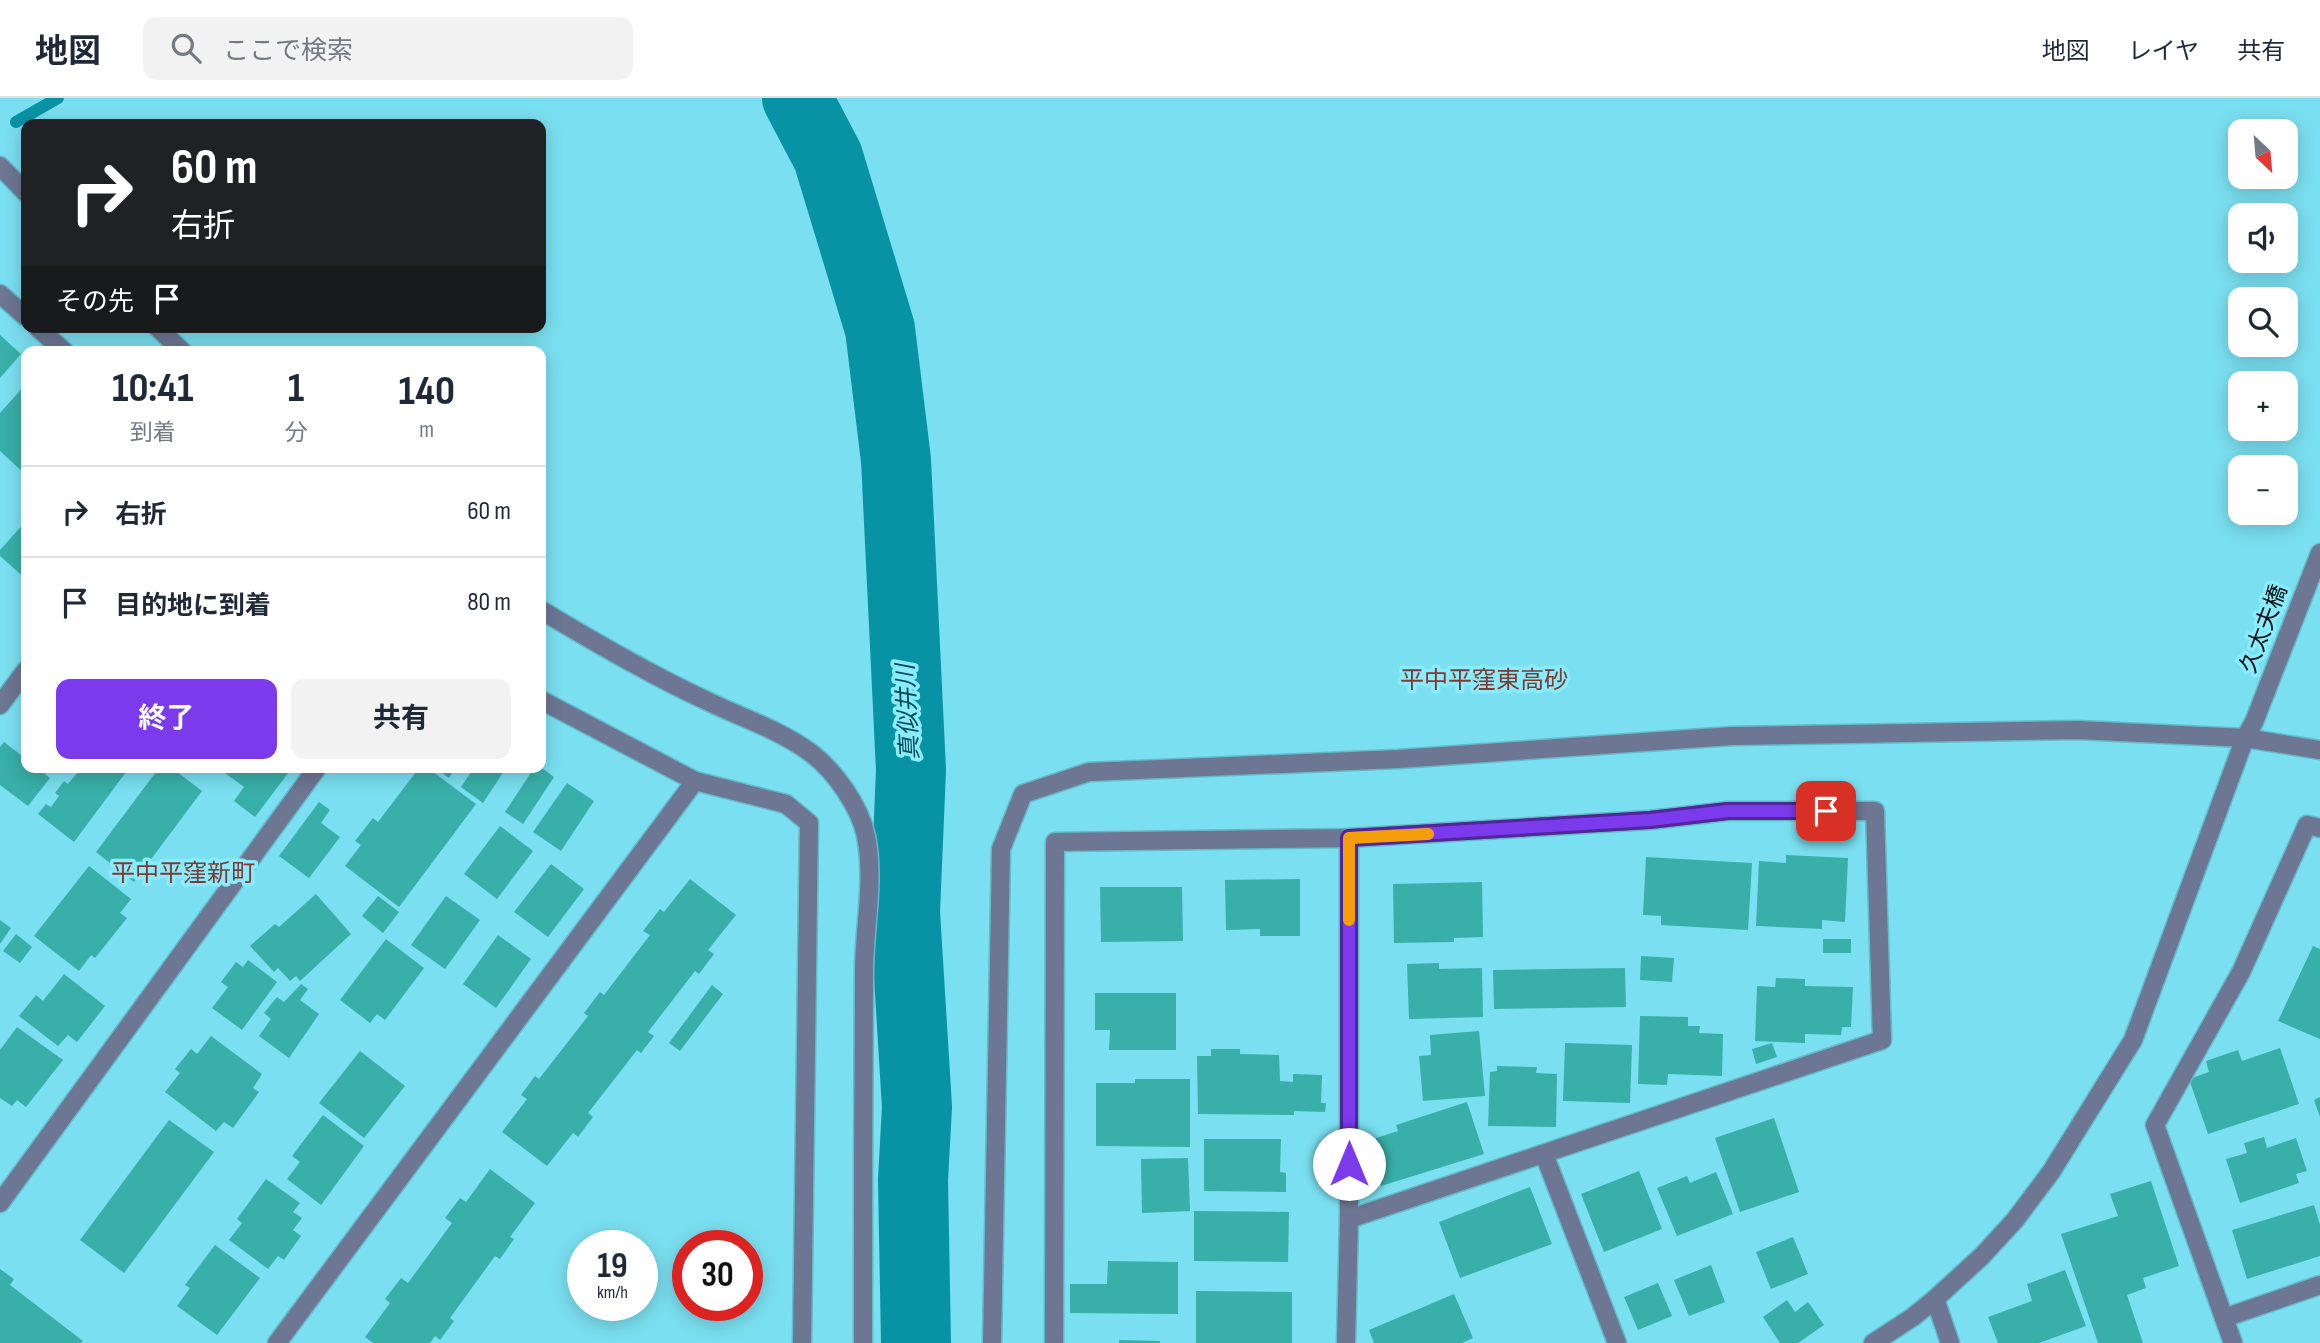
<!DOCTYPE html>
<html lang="ja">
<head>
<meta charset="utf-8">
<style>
  :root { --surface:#fff; --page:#f2f2f3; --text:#1f2937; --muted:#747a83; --line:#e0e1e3; --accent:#7c3aed }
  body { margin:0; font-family:"Sofia Sans Condensed","Noto Sans JP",sans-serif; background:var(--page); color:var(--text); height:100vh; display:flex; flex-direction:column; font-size:26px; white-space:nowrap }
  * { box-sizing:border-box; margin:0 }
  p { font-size:23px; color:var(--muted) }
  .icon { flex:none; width:38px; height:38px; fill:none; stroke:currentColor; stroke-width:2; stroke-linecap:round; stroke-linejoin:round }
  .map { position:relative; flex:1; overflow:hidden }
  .details { position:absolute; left:21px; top:248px; width:525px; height:427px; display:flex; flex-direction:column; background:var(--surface); border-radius:14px; box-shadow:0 4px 18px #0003 }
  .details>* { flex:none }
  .guide { position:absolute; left:21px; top:21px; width:525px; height:214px; border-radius:14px; box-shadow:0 4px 18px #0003; background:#202124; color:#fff; overflow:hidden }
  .needle { width:46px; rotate:154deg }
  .buttons { position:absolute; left:2228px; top:21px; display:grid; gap:14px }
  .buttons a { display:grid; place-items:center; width:70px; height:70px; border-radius:14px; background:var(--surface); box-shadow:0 4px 18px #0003; font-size:35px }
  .speed { position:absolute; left:567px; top:1132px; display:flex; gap:14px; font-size:35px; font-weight:700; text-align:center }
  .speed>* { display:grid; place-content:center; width:91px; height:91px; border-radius:50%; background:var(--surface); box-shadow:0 4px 18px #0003; line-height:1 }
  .speed small { font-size:18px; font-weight:400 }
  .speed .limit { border:10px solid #d22; background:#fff; color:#111 }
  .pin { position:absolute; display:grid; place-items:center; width:60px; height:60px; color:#fff; margin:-30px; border-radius:14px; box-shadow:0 4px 10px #0006 }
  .me { position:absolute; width:77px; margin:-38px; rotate:0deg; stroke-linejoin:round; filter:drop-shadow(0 0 5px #0008) }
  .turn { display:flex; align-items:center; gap:24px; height:147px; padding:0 35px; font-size:32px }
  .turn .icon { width:91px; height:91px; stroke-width:2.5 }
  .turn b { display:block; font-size:49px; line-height:60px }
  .then { display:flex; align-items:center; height:66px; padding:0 35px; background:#0003; gap:14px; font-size:26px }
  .eta { display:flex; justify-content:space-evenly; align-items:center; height:119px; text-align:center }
  .eta b { font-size:42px; font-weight:700; line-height:49px }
  .cta { display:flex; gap:14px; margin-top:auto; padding:14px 35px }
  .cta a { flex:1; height:80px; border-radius:14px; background:var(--accent); color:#fff; font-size:28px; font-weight:700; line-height:80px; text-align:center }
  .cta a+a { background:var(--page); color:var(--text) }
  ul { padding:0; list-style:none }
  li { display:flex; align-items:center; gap:21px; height:91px; padding:0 35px; border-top:2px solid var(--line) }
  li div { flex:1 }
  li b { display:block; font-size:26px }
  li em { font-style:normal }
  header { display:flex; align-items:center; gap:42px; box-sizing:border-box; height:98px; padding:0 35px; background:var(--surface); border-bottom:2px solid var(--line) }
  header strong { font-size:33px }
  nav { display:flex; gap:38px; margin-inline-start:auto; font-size:24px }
  .search { width:490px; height:63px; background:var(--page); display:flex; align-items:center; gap:18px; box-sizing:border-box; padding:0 24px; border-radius:14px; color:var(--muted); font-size:26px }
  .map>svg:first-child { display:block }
  .water { fill:#0893a5 }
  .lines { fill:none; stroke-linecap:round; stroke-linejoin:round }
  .stream { stroke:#0893a5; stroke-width:12 }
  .river { stroke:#0893a5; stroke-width:70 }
  .building { fill:#38afa8 }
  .minor-casing { stroke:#64bac8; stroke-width:21 }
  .minor { stroke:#6d7692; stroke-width:18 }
  .route-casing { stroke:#51269a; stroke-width:18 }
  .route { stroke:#7c3aed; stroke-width:12 }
  .slow { stroke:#f59e0b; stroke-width:12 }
  .labels { text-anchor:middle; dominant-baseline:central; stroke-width:7; stroke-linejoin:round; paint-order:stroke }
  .street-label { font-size:23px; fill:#001014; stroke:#88ecfd }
  .neighbourhood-label { font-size:24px; fill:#803930; stroke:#88ecfd }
  .water-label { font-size:24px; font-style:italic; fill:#044b55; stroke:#88ecfd }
</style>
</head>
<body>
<header>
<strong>地図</strong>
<div class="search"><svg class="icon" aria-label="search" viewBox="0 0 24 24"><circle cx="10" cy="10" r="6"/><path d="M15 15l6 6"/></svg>ここで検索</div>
<nav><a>地図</a><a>レイヤ</a><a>共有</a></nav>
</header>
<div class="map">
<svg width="2320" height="1245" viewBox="0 0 2320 1245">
  <rect width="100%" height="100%" fill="#7adff0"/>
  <path class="water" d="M 798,0 L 810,0 L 815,42 Z"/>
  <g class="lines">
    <path class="stream" d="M 16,24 L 58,0"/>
    <path class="river" d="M 797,0 L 828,59 L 880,231 L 896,362 L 911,672 L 905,814 L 917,1009 L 913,1082 L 916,1245"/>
  </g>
  <g class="building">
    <path d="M 0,237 L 21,256 L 0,280 Z"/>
    <path d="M 26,286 L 26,377 L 0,353 L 0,315 Z"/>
    <path d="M 26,423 L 26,481 L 0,458 L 0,452 Z"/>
    <path d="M 4,644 L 26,661 L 26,670 L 38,670 L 50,680 L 28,708 L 0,687 L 0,649 Z"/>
    <path d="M 72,670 L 129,670 L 74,744 L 38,716 L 46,706 L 51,709 L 59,698 L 55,695 L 64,683 L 68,686 L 78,674 Z"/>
    <path d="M 159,670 L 172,670 L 202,693 L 134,784 L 96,754 Z"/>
    <path d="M 218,670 L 292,670 L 255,719 L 234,703 L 244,689 Z"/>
    <path d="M 419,670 L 428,670 L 476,706 L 399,809 L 345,768 L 361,747 L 355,743 L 373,720 L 378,724 Z"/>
    <path d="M 435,670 L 455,670 L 449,680 Z"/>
    <path d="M 474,670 L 506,670 L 483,705 L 461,689 Z"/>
    <path d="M 534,670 L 542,670 L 554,679 L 523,726 L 505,714 Z"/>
    <path d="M 567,685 L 594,703 L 561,753 L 533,734 Z"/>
    <path d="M 319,704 L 330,712 L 321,725 L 340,739 L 309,780 L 279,758 Z"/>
    <path d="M 500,728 L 533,753 L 497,801 L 464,776 Z"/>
    <path d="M 1786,757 L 1848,760 L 1845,824 L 1822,822 L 1822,831 L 1756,828 L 1759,763 L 1786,765 Z"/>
    <path d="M 1646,759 L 1752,765 L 1748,832 L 1661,827 L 1661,818 L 1643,817 Z"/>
    <path d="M 551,766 L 584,791 L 548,839 L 514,814 Z"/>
    <path d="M 89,768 L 131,801 L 120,815 L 127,820 L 95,860 L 91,857 L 79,873 L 34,838 Z"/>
    <path d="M 690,781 L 736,817 L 708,852 L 714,856 L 699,876 L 695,873 L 648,934 L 654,938 L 641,955 L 637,952 L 588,1015 L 593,1019 L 578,1039 L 573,1035 L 547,1068 L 502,1034 L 527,1001 L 521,997 L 535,978 L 539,981 L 588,918 L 584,915 L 600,894 L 604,897 L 650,837 L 643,833 L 660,811 L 664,814 Z"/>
    <path d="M 1300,781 L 1300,838 L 1260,838 L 1260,831 L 1226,832 L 1225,782 Z"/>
    <path d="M 1482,784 L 1483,839 L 1454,840 L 1454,844 L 1394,845 L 1393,786 Z"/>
    <path d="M 1100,789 L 1182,789 L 1183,843 L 1101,844 Z"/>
    <path d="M 316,796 L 351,836 L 300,883 L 296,878 L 290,883 L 278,870 L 274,874 L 250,848 L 275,826 L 279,829 Z"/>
    <path d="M 378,798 L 399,814 L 383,835 L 362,818 Z"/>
    <path d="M 446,798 L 480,822 L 445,871 L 411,847 Z"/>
    <path d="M 0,822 L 11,830 L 0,846 Z"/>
    <path d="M 16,836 L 32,849 L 20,865 L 3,853 Z"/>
    <path d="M 498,837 L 531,861 L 496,910 L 463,886 Z"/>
    <path d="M 386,841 L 424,870 L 385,922 L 377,916 L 370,925 L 340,902 Z"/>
    <rect x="1823" y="841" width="28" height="14"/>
    <path d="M 2313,848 L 2320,851 L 2320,941 L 2278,923 Z"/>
    <path d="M 1641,858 L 1674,860 L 1672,884 L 1640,882 Z"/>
    <path d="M 248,862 L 277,884 L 242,932 L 212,910 L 228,889 L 221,884 L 236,864 L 243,869 Z"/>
    <path d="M 1439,865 L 1439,871 L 1482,870 L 1483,919 L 1409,921 L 1407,866 Z"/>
    <path d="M 1625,870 L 1626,909 L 1494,911 L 1493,872 Z"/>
    <path d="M 64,876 L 105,908 L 77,944 L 68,937 L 58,948 L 19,918 L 36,897 L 43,903 Z"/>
    <path d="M 1776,880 L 1805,881 L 1805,888 L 1853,889 L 1851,929 L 1842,929 L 1841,937 L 1805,936 L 1805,945 L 1755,943 L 1757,888 L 1775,889 Z"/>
    <path d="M 301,886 L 308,891 L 300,902 L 319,916 L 289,960 L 259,938 L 271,921 L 264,915 L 277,899 L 284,904 Z"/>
    <path d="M 712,887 L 723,896 L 680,953 L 669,945 Z"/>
    <path d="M 1095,895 L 1176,895 L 1176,952 L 1109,952 L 1110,932 L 1095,932 Z"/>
    <path d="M 1640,918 L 1688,919 L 1688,928 L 1700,928 L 1699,935 L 1723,936 L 1722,978 L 1668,976 L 1667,987 L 1638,986 Z"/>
    <path d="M 17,929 L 63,962 L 26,1009 L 17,1002 L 12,1008 L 0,1000 L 0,952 Z"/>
    <path d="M 1479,933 L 1485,998 L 1423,1003 L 1419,958 L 1431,957 L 1430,937 Z"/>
    <path d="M 211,938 L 262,976 L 253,990 L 259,994 L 233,1030 L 224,1024 L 216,1033 L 165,994 L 180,975 L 175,971 L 191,951 L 197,956 Z"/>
    <path d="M 1565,945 L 1632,947 L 1630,1005 L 1563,1003 Z"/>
    <path d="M 1772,945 L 1777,959 L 1756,966 L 1752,951 Z"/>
    <path d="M 2280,950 L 2299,1006 L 2208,1036 L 2189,981 L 2209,974 L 2206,963 L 2238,952 L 2242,963 Z"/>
    <path d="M 1211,951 L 1240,951 L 1240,956 L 1279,957 L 1280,983 L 1293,984 L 1293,976 L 1322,977 L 1321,1005 L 1326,1005 L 1325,1014 L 1294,1013 L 1294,1017 L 1198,1016 L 1197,958 L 1211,958 Z"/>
    <path d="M 360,953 L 405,988 L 364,1040 L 319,1005 Z"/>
    <path d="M 1497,968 L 1537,969 L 1536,975 L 1557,976 L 1556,1029 L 1488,1028 L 1490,974 L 1497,973 Z"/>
    <path d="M 1135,981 L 1190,981 L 1190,1049 L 1096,1048 L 1096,985 L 1135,985 Z"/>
    <path d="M 2320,999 L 2320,1019 L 2314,1002 Z"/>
    <path d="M 1467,1004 L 1484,1056 L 1381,1088 L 1367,1043 L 1398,1033 L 1396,1027 Z"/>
    <path d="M 323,1017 L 364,1048 L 321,1107 L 287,1081 L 300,1064 L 292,1058 Z"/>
    <path d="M 1774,1020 L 1799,1094 L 1740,1114 L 1715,1040 Z"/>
    <path d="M 169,1022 L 214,1054 L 124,1175 L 80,1142 Z"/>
    <path d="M 2264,1039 L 2267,1050 L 2296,1040 L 2307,1073 L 2296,1076 L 2299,1085 L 2240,1105 L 2226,1061 L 2247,1055 L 2244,1045 Z"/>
    <path d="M 1204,1041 L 1281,1041 L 1280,1074 L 1286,1075 L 1286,1094 L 1204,1093 Z"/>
    <path d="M 1188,1060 L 1190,1113 L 1142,1115 L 1141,1061 Z"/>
    <path d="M 490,1071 L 535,1105 L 510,1139 L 514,1141 L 500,1161 L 495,1158 L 450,1220 L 454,1223 L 440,1242 L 435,1238 L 430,1245 L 373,1245 L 365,1239 L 390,1205 L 385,1201 L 401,1180 L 408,1185 L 452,1125 L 445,1120 L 460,1100 L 466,1104 Z"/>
    <path d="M 1639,1073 L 1662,1131 L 1604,1154 L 1581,1096 Z"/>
    <path d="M 1716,1074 L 1733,1116 L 1677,1138 L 1657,1090 L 1687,1078 L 1690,1085 Z"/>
    <path d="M 266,1081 L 300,1105 L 293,1114 L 302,1120 L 293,1132 L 301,1138 L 284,1162 L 278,1158 L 268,1171 L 229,1142 L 242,1125 L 237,1121 Z"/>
    <path d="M 2151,1083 L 2179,1168 L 2143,1180 L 2146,1190 L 2127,1197 L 2143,1245 L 2098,1245 L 2061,1136 L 2118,1118 L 2110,1096 Z"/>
    <path d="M 1530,1089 L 1552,1146 L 1460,1180 L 1439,1124 Z"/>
    <path d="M 2314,1107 L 2320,1127 L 2320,1158 L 2247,1181 L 2232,1132 Z"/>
    <path d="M 1194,1113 L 1289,1114 L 1288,1164 L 1194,1163 Z"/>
    <path d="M 1793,1139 L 1808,1176 L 1771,1191 L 1756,1154 Z"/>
    <path d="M 215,1147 L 260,1180 L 217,1237 L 177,1208 L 190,1190 L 185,1187 Z"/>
    <path d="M 1108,1163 L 1178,1164 L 1178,1216 L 1070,1215 L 1070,1186 L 1107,1186 Z"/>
    <path d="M 1711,1167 L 1725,1204 L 1689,1218 L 1674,1182 Z"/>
    <path d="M 0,1171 L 14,1181 L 10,1187 L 83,1243 L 81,1245 L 0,1245 Z"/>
    <path d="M 2065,1172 L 2086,1228 L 2039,1245 L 1998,1245 L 1988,1219 L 2032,1203 L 2027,1186 Z"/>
    <path d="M 1658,1185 L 1672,1218 L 1638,1232 L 1624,1199 Z"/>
    <path d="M 1196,1193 L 1292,1194 L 1292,1245 L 1196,1245 Z"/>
    <path d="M 1454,1196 L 1473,1240 L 1462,1245 L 1374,1245 L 1369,1232 Z"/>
    <path d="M 1787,1202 L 1795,1214 L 1808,1204 L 1824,1227 L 1798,1245 L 1780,1245 L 1763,1219 Z"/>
    <path d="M 1119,1242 L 1160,1243 L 1160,1245 L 1119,1245 Z"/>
  </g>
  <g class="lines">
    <defs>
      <g id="minor">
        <path d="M 0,68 L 26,95"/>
        <path d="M 0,196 L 26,219"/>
        <path d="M 37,229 L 65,254"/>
        <path d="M 157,229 L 183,254"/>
        <path d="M 541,512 C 594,544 647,575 703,601 C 739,619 779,631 811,655 C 835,673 860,709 866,738 C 875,784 864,829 864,875 C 863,998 863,1122 863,1245"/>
        <path d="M 541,602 L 695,683 L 786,706 L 809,725 L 802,1245"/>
        <path d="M 0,607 L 26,572"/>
        <path d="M 1544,1056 L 1617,1245"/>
        <path d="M 0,1105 L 317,670"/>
        <path d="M 1935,1201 L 1950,1245"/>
        <path d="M 2224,1220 L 2320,1187"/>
        <path d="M 277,1245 L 695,683"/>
        <path d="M 992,1245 L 1001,751 L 1023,696 L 1089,674 L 1398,661 L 1732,638 L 2078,632 L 2245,640 L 2320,652"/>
        <path d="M 1054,1245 L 1055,744 L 1349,740 L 1650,722 L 1728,713 L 1875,713 L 1882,942 L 1349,1121"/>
        <path d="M 1346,1245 L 1349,1121 L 1349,740"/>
        <path d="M 1873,1245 L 1913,1219 L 1935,1201 L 1982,1158 L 2015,1122 L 2051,1074 L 2133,942 L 2245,640 L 2254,624 L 2320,455"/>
        <path d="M 2233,1245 L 2155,1027 L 2241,874 L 2307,727 L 2320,730"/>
      </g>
    </defs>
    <use href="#minor" class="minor-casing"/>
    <use href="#minor" class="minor"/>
  </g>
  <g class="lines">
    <defs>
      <path id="route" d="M 1349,1066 L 1349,740 L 1650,722 L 1728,713 L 1826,713"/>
    </defs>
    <use href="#route" class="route-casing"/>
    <use href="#route" class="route"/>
    <path class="slow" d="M 1349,822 L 1349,740 L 1428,736"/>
  </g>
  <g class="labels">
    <g class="street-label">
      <text transform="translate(2264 531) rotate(-69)">久太夫橋</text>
    </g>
    <g class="neighbourhood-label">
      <text x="1484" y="582">平中平窪東高砂</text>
      <text x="183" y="775">平中平窪新町</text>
    </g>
    <g class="water-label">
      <text transform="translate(908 614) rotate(-93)">真似井川</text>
    </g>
  </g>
</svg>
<div class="buttons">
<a><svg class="needle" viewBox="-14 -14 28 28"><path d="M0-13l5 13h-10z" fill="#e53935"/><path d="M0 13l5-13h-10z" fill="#747a83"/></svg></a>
<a><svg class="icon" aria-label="sound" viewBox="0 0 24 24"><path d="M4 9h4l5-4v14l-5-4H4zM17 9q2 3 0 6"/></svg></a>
<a><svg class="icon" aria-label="search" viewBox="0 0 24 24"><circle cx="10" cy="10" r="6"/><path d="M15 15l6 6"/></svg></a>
<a>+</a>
<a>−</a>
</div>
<div class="speed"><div>19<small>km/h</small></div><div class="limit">30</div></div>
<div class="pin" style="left:1826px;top:713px;background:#d93025"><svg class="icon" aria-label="arrive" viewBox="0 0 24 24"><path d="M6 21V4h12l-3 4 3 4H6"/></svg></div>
<svg class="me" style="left:1349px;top:1066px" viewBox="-20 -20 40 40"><circle r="19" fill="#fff"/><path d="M0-13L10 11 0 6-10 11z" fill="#7c3aed"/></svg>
<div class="guide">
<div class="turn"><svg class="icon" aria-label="right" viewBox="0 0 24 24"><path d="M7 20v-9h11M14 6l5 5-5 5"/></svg><div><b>60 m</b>右折</div></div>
<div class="then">その先<svg class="icon" aria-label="arrive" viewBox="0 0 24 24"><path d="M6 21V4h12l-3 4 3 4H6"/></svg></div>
</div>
<section class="details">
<div class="eta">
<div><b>10:41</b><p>到着</p></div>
<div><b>1</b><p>分</p></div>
<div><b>140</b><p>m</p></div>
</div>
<ul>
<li><svg class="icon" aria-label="right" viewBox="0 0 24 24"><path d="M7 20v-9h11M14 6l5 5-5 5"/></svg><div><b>右折</b></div><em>60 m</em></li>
<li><svg class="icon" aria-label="arrive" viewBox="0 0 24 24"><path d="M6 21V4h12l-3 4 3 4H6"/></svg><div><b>目的地に到着</b></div><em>80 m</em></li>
</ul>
<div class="cta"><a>終了</a><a>共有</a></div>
</section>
</div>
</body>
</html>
